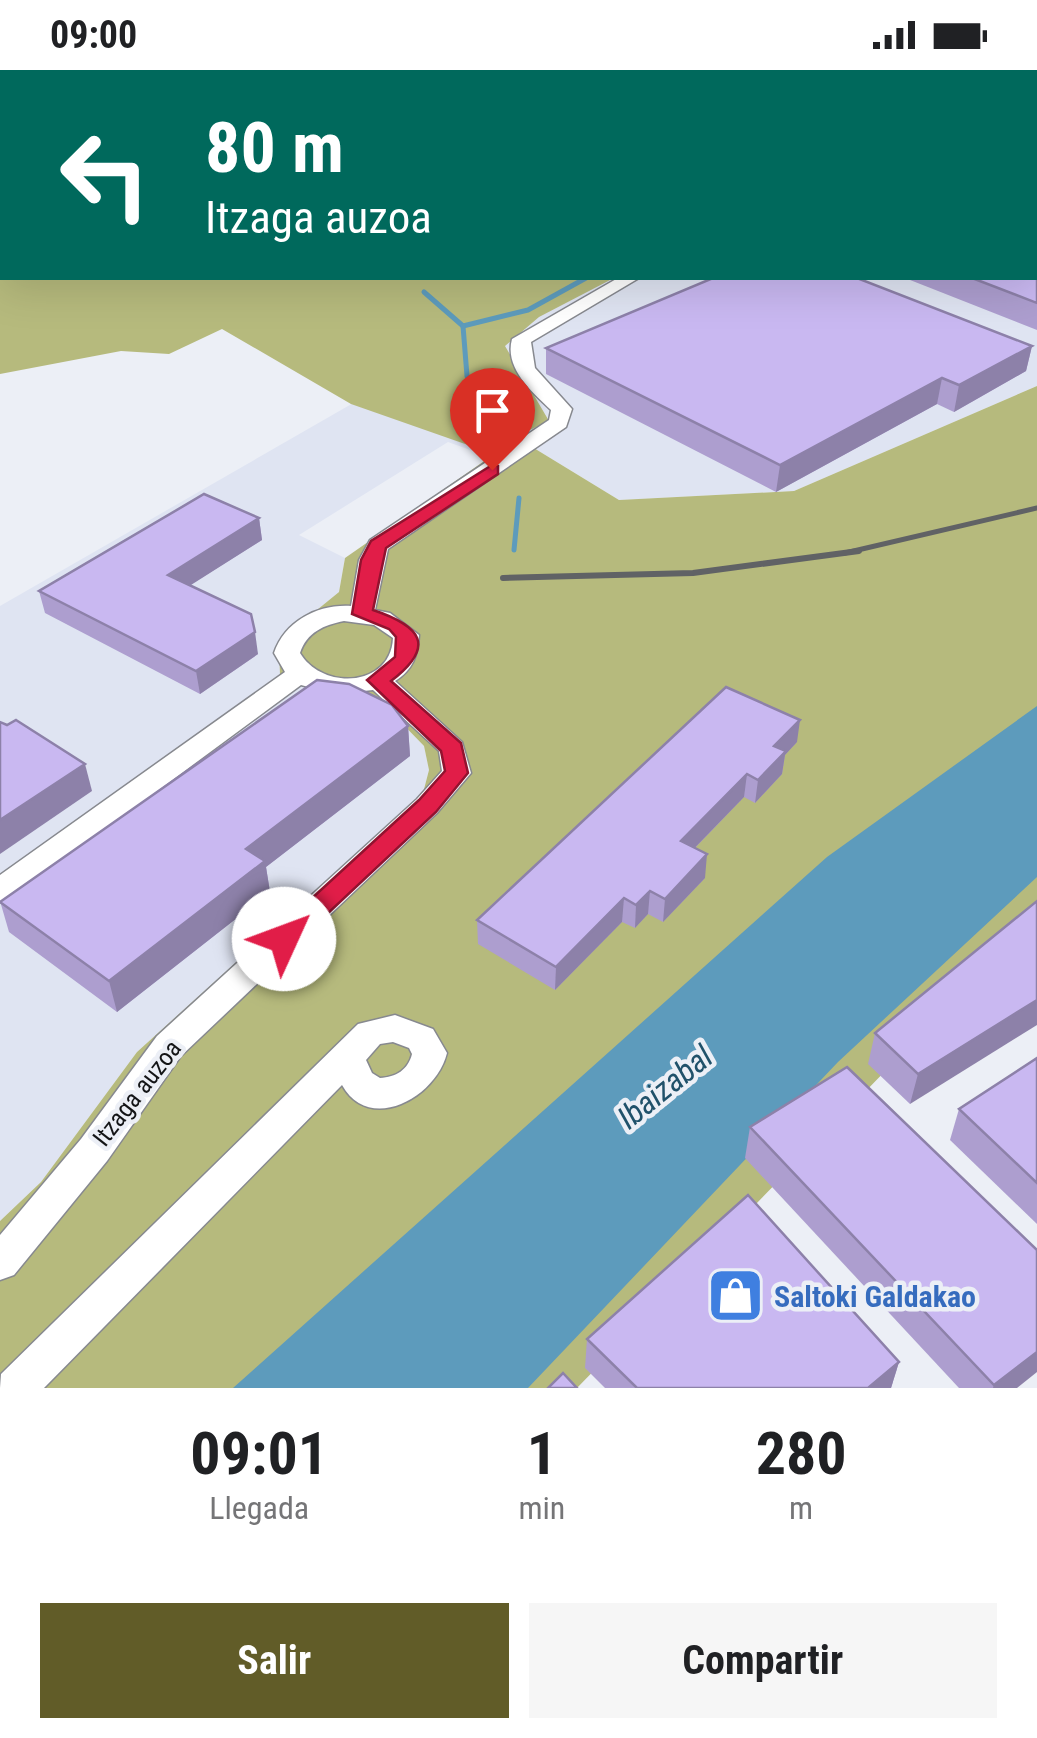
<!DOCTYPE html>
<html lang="es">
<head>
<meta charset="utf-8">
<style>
  :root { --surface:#fff; --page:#f6f6f6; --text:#202124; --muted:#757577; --accent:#615c28 }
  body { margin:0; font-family:"Roboto Condensed",sans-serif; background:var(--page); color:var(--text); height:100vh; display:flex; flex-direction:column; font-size:38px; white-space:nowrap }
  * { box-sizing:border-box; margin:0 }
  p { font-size:32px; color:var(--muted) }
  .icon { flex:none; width:55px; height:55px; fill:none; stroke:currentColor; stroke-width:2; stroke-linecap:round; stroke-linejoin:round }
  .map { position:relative; height:1318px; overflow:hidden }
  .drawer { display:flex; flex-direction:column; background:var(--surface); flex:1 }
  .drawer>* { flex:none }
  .top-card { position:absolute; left:0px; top:0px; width:1038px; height:210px; box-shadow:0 10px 40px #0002; background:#00695c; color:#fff; overflow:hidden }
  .pin { position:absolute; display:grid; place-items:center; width:85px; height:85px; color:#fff; margin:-102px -42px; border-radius:50% 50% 50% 0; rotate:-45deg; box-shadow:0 0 10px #0007 }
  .pin .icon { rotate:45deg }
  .me { position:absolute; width:110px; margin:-55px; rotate:47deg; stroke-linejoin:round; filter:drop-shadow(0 0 8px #0008) }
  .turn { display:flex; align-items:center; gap:35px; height:210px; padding:0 40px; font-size:45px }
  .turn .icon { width:130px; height:130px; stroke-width:2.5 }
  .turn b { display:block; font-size:70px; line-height:85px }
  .eta { display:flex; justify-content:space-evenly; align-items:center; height:170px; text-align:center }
  .eta b { font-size:60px; font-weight:700; line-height:70px }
  .cta { display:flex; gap:20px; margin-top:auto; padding:20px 40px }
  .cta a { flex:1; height:115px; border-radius:0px; background:var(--accent); color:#fff; font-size:40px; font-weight:700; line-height:115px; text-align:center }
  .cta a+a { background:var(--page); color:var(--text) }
  .status { display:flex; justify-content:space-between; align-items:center; height:70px; padding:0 50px; background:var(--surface); direction:ltr }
  .status svg { height:28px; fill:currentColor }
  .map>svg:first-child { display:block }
  .built { fill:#dfe4f2 }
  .forest { fill:#b6ba7d }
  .water { fill:#5d9bbc }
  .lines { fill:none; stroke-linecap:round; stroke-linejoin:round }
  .stream-far1 { stroke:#5d9bbc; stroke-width:4 }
  .stream { stroke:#5d9bbc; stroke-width:5 }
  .minor-casing { stroke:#87898f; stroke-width:3 }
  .minor { fill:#fff; fill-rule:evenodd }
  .rail-far1 { stroke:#606265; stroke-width:5 }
  .rail { stroke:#606265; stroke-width:6 }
  .wall { fill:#ad9ecf }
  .shaded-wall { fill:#8d81a9 }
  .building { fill:#c9b8f1; stroke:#8d81a9; stroke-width:2.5 }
  .route { fill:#e11d48; stroke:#92132f; stroke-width:2.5 }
  .labels { text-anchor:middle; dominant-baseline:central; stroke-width:9; stroke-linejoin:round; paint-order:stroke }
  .street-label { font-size:25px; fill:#131416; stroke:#eceff6 }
  .near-shop-label { font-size:30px; font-weight:bold; fill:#366cbe; stroke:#eceff6; text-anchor:start }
  .near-water-label { font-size:32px; font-style:italic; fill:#20516a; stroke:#eceff6 }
</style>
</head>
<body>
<div class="status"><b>09:00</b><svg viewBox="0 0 49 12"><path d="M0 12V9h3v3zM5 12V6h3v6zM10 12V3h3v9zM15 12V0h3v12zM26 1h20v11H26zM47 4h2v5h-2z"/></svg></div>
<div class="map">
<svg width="1037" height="1318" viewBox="0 0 1037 1318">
  <rect width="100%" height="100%" fill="#eceff6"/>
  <path class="built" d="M 1037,127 L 1037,316 L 794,421 L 619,430 L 524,372 L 490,387 L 448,372 L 299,465 L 345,488 L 339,522 L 285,566 L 389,640 L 424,676 L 429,700 L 423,723 L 137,982 L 41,1112 L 0,1151 L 0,536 L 571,208 L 1035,208 Z"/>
  <g class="forest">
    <path d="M 0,0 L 1037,0 L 1037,127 L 1035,2 L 2,2 L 2,208 L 614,208 L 539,247 L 505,276 L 549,351 L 485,381 L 351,334 L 222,259 L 169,284 L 121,281 L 0,304 Z"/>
    <path d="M 1037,316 L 1037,845 L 577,1318 L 0,1318 L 0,1151 L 41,1112 L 137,982 L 423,723 L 429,700 L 424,676 L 389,640 L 320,624 L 280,605 L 279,576 L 285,566 L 339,522 L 345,488 L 490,387 L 524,372 L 619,430 L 794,421 Z"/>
  </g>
  <path class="water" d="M 1037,636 L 1037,807 L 838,992 L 528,1318 L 233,1318 L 827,787 Z"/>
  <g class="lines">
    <g class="stream-far1">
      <path d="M 267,0 L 273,2"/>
      <path d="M 683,0 L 687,2"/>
    </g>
    <g class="stream">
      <path d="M 424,222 L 463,256"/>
      <path d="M 463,256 L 528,240 L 586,208"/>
      <path d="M 463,256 L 467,306 L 496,377"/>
      <path d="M 514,480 L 519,428"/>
    </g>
    <defs>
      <g id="minor">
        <path d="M 618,208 L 639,208 L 531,272 L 535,298 L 572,339 L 566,357 L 388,479 L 375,540 L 390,543 L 419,565 C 418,585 413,600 395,611 L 462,672 L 471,703 L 437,743 L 181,986 L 107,1091 L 14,1205 L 0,1210 L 0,1165 L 81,1069 L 157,966 L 417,729 L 442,701 L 439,681 L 373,620 L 335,624 L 301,615 L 11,829 L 0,832 L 0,805 L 285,602 L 274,583 C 285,551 318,534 351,536 L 359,490 L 370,470 L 549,350 L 551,340 C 532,322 504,298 512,269 ZM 344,551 L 374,555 L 393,568 C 391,617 323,621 300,583 C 307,562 324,555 344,551 Z"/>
        <path d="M 395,945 L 433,959 L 447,983 C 436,1028 369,1064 342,1015 L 44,1318 L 0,1318 L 1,1304 L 358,954 ZM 393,972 L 409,978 L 412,984 C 408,1000 396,1007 380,1008 L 372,1003 L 366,990 L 380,974 Z"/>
      </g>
    </defs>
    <use href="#minor" class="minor-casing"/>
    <use href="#minor" class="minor"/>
    <path class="rail-far1" d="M 845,483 L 1037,438"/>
    <path class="rail" d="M 503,508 L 693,503 L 859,481"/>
  </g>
  <g class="wall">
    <path d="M 1037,123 L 1037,260 L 905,208 L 1035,208 Z"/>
    <path d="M 1032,276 L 1026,301 L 954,342 L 937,334 L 776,422 L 546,304 L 546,278 Z"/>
    <path d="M 259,448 L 262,470 L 190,515 L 258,584 L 200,624 L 45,543 L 39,521 Z"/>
    <path d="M 408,656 L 410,686 L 266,797 L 270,822 L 117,942 L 9,862 L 0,831 Z"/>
    <path d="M 797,672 L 785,685 L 782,704 L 755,733 L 744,727 L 695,778 L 705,808 L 663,852 L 648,844 L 635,858 L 622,852 L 555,920 L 478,874 L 477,850 Z"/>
    <path d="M 1037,831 L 910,1034 L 868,994 L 875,963 Z"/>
    <path d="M 1037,988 L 1037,1154 L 950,1070 L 959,1039 Z"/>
    <path d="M 750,1057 L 1017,1318 L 959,1318 L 745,1088 Z"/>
    <path d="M 587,1269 L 899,1292 L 891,1318 L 605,1318 L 585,1298 Z"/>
  </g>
  <g class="shaded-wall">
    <path d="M 1032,276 L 1026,301 L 954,342 L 959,315 Z"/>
    <path d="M 942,308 L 937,334 L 776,422 L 780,395 Z"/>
    <path d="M 259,448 L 262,470 L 172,527 L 168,505 Z"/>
    <path d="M 255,562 L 258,584 L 200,624 L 196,601 Z"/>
    <path d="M 800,650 L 797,672 L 785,685 L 782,704 L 755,733 L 758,710 L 774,676 Z"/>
    <path d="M 408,656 L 410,686 L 266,797 L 270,822 L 117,942 L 109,911 L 246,779 Z"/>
    <path d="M 85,694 L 92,721 L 0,784 L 0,750 Z"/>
    <path d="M 747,704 L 744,727 L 679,794 L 681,771 Z"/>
    <path d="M 707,784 L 705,808 L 663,852 L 665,829 Z"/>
    <path d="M 650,821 L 648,844 L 635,858 L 636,835 Z"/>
    <path d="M 624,828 L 622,852 L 555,920 L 556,897 Z"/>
    <path d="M 1037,930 L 1037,955 L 910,1034 L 918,1004 Z"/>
    <path d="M 1037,1282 L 1037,1302 L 1017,1318 L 993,1318 L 994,1315 Z"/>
    <path d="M 899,1292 L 891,1318 L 868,1318 Z"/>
  </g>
  <g class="building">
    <path d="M 1035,123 L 1037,123 L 1037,233 L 972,208 L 1035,208 Z"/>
    <path d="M 713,208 L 857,208 L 1032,276 L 959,315 L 942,308 L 780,395 L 546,278 Z"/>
    <path d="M 204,424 L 259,448 L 168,505 L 251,544 L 255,562 L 196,601 L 39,521 Z"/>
    <path d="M 317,610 L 349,614 L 392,635 L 408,656 L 246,779 L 265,791 L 109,911 L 0,832 Z"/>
    <path d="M 726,617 L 800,650 L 774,676 L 786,681 L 758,710 L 747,704 L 681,771 L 707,784 L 665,829 L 650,821 L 636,835 L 624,828 L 556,897 L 477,850 Z"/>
    <path d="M 16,650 L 85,694 L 0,750 L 0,652 L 7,655 Z"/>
    <path d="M 1037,831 L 1037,930 L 918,1004 L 875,963 Z"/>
    <path d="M 1037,988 L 1037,1113 L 959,1039 Z"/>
    <path d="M 847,997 L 1037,1180 L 1037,1282 L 994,1315 L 750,1057 Z"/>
    <path d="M 748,1125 L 899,1292 L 868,1318 L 637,1318 L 587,1269 Z"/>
    <path d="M 563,1303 L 577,1318 L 548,1318 Z"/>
  </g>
  <path class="route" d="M 492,395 L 498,396 L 498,404 L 386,478 L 373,540 C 421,556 437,576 391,611 L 461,673 L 468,703 L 436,742 L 293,876 L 275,876 L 271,869 L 275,862 L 419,730 L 445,701 L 441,681 L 367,610 L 395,587 L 396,567 L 389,559 L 352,544 L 361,490 L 371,471 Z"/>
  <defs>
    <symbol id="shop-square" viewBox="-11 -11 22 22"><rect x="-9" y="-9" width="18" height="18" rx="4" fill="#3f7fe0" stroke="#eceff6"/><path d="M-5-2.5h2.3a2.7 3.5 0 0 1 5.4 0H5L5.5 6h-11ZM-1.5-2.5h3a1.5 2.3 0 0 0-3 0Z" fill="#fff"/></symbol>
  </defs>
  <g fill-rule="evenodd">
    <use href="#shop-square" x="704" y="1194" width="63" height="63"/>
  </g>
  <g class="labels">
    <g class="street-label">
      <text transform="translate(137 1023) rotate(-52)">Itzaga auzoa</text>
    </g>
    <g class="near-shop-label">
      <text x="774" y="1226">Saltoki Galdakao</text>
    </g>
    <g class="near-water-label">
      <text transform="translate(665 1017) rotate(-39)">Ibaizabal</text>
    </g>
  </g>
</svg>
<div class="pin" style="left:492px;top:400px;background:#d93025"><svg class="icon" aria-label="arrive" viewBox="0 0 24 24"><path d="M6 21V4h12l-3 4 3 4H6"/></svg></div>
<svg class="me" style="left:284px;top:869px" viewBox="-20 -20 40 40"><circle r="19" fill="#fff"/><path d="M0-13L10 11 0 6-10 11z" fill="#e11d48"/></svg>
<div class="top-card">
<div class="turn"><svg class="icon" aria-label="left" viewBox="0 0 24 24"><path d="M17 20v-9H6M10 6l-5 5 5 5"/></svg><div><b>80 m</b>Itzaga auzoa</div></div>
</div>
</div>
<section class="drawer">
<div class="eta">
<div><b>09:01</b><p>Llegada</p></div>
<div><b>1</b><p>min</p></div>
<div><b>280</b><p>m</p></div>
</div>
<div class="cta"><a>Salir</a><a>Compartir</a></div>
</section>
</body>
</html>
